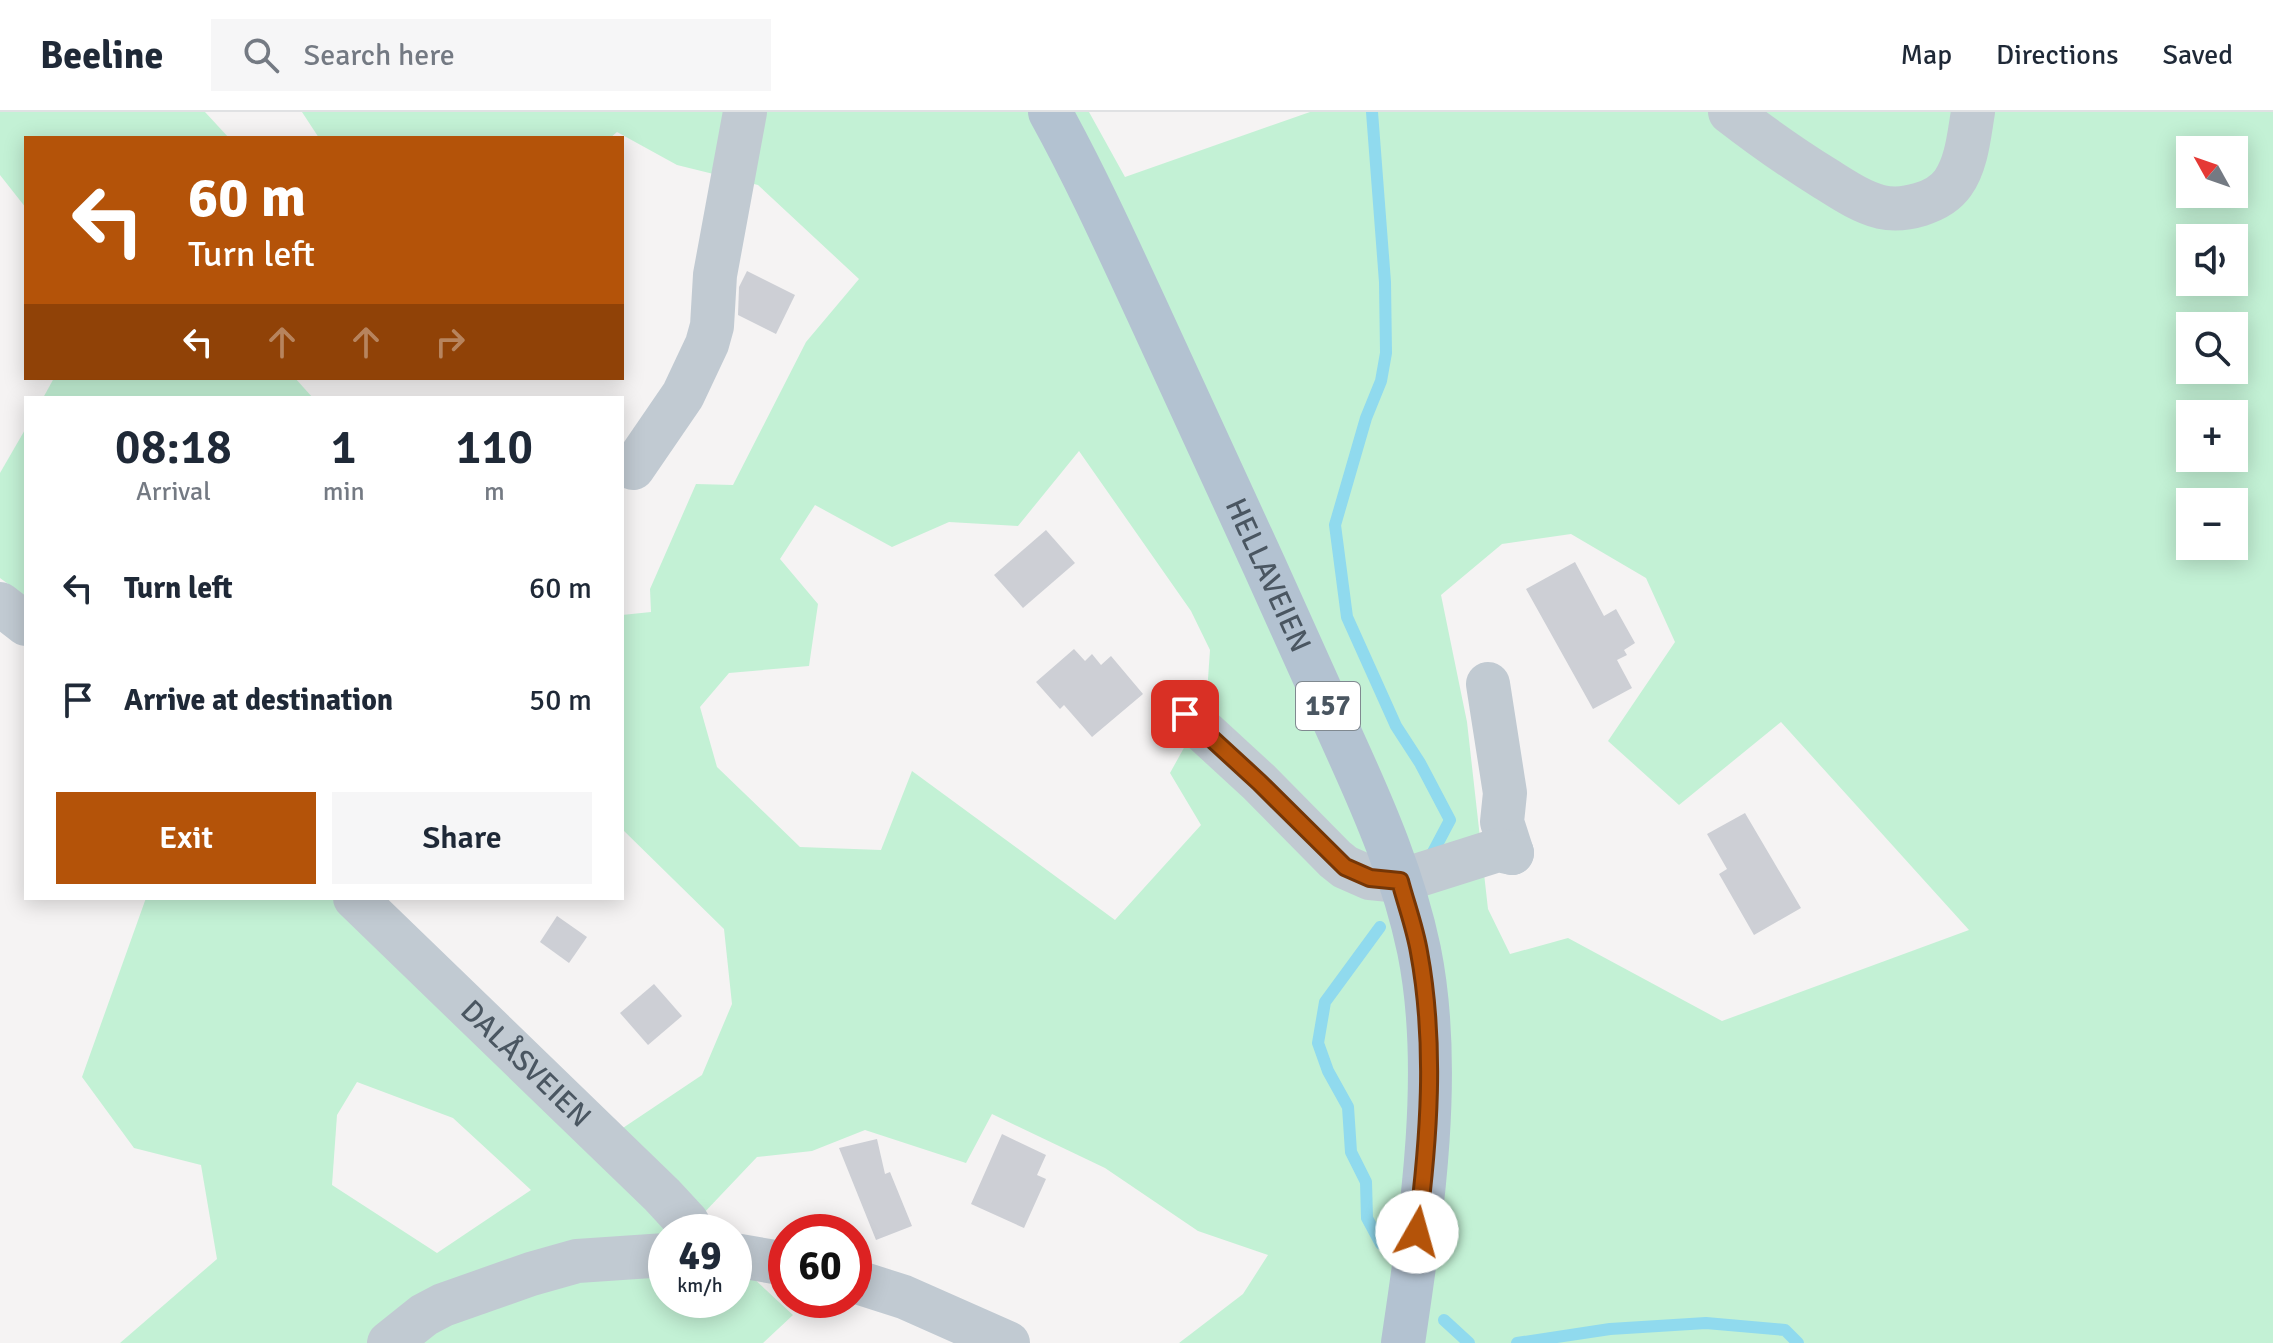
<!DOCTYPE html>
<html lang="en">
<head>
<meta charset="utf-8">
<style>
  :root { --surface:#fff; --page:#f6f6f7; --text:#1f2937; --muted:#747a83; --line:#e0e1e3; --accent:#b45309 }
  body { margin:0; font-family:Signika,sans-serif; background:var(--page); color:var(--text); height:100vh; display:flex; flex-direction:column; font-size:30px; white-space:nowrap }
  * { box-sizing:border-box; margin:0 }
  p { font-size:26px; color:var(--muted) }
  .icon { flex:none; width:44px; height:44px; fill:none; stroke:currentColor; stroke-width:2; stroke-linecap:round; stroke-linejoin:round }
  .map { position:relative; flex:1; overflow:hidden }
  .drawer { position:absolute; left:24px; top:284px; width:600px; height:504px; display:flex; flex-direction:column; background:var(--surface); border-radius:0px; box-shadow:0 4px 20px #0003 }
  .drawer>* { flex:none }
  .hud { position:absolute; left:24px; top:24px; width:600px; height:244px; border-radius:0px; box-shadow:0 4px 20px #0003; background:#b45309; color:#fff; overflow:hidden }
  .needle { width:52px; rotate:310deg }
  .controls { position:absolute; left:2176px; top:24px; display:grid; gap:16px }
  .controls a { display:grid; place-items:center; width:72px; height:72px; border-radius:0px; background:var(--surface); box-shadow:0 4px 20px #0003; font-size:40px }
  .speed { position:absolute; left:648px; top:1102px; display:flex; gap:16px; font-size:40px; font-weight:700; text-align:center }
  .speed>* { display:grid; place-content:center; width:104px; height:104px; border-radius:50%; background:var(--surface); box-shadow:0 4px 20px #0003; line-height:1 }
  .speed small { font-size:20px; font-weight:400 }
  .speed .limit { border:12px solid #d22; background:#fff; color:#111 }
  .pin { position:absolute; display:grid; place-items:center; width:68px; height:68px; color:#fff; margin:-34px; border-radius:16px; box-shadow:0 4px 12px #0006 }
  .me { position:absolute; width:88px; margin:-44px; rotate:7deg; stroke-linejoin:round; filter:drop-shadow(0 0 6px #0008) }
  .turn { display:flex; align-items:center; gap:28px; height:168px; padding:0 32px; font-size:36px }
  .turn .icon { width:104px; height:104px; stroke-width:2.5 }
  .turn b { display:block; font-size:56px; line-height:68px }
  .lanes { display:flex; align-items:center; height:76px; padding:0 32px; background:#0003; justify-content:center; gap:40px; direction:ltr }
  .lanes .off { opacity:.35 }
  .eta { display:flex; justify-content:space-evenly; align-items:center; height:136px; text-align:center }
  .eta b { font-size:48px; font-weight:600; line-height:56px }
  .button { display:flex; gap:16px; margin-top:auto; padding:16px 32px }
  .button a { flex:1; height:92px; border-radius:0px; background:var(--accent); color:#fff; font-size:32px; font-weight:600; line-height:92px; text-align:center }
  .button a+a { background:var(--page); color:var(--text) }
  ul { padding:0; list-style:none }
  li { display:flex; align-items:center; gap:24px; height:112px; padding:0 32px }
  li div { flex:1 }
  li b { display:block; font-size:30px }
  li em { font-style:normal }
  header { display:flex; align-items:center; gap:48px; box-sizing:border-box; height:112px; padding:0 40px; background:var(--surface); border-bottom:2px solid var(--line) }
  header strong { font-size:38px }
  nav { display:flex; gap:44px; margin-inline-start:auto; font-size:28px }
  .search { width:560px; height:72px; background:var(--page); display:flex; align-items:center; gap:20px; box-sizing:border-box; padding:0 28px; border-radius:0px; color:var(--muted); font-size:30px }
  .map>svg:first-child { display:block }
  .green { fill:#c3f1d5; fill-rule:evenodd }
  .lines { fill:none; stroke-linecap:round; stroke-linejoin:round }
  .stream { stroke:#90daee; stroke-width:12 }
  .building { fill:#cdcfd5 }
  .minor { stroke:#c1cad2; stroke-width:44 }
  .major { stroke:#b3c2d1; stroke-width:44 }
  .route-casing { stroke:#753606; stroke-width:20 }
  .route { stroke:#b45309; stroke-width:14 }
  .labels { text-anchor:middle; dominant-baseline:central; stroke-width:6; stroke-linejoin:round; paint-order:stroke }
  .shield { fill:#fff; stroke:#808990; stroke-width:2 }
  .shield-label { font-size:28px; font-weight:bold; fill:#4a5661 }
  .street-label { font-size:30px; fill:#4a5661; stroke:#fff }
</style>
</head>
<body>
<header>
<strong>Beeline</strong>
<div class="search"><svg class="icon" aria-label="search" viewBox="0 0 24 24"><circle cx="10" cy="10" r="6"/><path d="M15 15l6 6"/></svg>Search here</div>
<nav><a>Map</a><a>Directions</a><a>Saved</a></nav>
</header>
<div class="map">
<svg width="2273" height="1231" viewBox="0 0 2273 1231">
  <rect width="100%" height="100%" fill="#f5f3f3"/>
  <g class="green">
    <path d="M 0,0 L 205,0 L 229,26 L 26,26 L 26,96 L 0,63 Z"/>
    <path d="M 302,0 L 1089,0 L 1125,65 L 1310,0 L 2273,0 L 2273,1231 L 1179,1231 L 1243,1182 L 1268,1143 L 1198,1119 L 1105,1056 L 992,1002 L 966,1051 L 865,1018 L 812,1039 L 757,1045 L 701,1104 L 714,1120 L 666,1120 L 666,1188 L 734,1188 L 734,1144 L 751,1164 L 793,1203 L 763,1231 L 120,1231 L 217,1147 L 201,1053 L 134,1036 L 82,965 L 146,786 L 371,786 L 590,1038 L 702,963 L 732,892 L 724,817 L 622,717 L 622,503 L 651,500 L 650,477 L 696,372 L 733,373 L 806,230 L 859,167 L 758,73 L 677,53 L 617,20 L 610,26 L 319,26 ZM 2190,38 L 2234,38 L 2234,82 L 2190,82 ZM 2190,126 L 2234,126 L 2234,170 L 2190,170 ZM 2190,214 L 2234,214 L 2234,258 L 2190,258 ZM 2190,302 L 2234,302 L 2234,346 L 2190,346 ZM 1079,339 L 1191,499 L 1210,538 L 1206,596 L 1170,661 L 1201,713 L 1115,808 L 912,659 L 881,738 L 800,735 L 717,655 L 700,595 L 729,561 L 809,554 L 818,492 L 780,447 L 815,393 L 892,435 L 949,410 L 1018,414 ZM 2190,390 L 2234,390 L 2234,434 L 2190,434 ZM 1571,422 L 1646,466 L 1675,530 L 1608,629 L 1679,693 L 1781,610 L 1969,818 L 1722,909 L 1568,826 L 1510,842 L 1488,797 L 1467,610 L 1441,483 L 1502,432 ZM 357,970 L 453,1006 L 531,1078 L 437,1141 L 332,1073 L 337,1003 Z"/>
    <path d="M 54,266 L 295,266 L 313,286 L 43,286 Z"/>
    <path d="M 26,316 L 26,485 L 0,466 L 0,361 Z"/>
  </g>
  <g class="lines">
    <g class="stream">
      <path d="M 1372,0 L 1385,170 L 1386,241 L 1381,269 L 1366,306 L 1335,413 L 1347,505 L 1396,614 L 1420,651 L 1450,708 L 1432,742"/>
      <path d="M 1380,815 L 1325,890 L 1318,931 L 1328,959 L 1348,995 L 1351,1040 L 1366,1070 L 1367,1106 L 1381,1132"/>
      <path d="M 1444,1208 L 1469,1231"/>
      <path d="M 1517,1231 L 1610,1217 L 1706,1211 L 1785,1218 L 1798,1231"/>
    </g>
  </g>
  <g class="building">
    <path d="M 747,159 L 795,183 L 776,222 L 738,203 L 739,175 Z"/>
    <path d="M 1046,418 L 1075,451 L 1023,496 L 994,463 Z"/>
    <path d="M 1575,450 L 1604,504 L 1616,497 L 1635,531 L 1624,538 L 1627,543 L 1617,548 L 1632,576 L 1593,597 L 1526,477 Z"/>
    <path d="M 1074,537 L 1085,549 L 1092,542 L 1101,553 L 1111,544 L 1143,582 L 1092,625 L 1064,593 L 1060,597 L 1036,570 Z"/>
    <path d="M 1745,701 L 1801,796 L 1754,823 L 1719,762 L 1727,757 L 1707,722 Z"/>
    <path d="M 557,804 L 587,825 L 569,851 L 540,830 Z"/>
    <path d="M 654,872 L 682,904 L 648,933 L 620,901 Z"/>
    <path d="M 1002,1022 L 1046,1043 L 1037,1063 L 1046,1067 L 1024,1116 L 971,1092 Z"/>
    <path d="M 877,1027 L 885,1062 L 890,1060 L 912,1114 L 876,1128 L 839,1036 Z"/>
  </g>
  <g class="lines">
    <g class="minor">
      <path d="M 1730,0 C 1761,24 1792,46 1826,67 C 1842,77 1861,90 1881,95 C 1904,100 1939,91 1953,71 C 1967,51 1969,23 1973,0"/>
      <path d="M 633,356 L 683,283 L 707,232 L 712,214 L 715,163 L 745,0"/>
      <path d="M 0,492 L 26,512"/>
      <path d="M 1488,572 L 1505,681 L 1502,710 L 1512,741"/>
      <path d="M 1185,602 L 1259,670 L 1335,747 L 1345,755 L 1370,766 L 1400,769 L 1498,738 L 1512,741"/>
      <path id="s1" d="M 355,786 L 662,1083 L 687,1110 L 693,1120"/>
      <path d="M 734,1143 L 786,1152"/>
      <path d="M 854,1169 L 904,1185 L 1008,1231"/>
      <path d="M 389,1231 L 424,1203 L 443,1193 L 531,1162 L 577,1149 L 666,1143"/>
    </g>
    <path class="major" id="s2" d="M 1050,0 C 1087,67 1119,138 1151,207 C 1189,289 1226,371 1264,453 C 1291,513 1318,573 1345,633 C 1375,699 1404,766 1419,838 C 1444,961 1421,1108 1403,1231"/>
  </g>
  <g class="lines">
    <defs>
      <path id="route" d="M 1185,602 L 1259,670 L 1345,755 L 1370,766 L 1400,769 C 1406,792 1415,816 1419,840 C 1436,932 1429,1028 1417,1120"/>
    </defs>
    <use href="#route" class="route-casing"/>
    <use href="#route" class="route"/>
  </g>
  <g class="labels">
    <rect class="shield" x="1296" y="570" width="64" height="48" rx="6"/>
    <g class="shield-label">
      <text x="1328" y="594">157</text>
    </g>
    <g class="street-label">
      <text stroke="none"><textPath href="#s2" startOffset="512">HELLAVEIEN</textPath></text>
      <text stroke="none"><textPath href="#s1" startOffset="238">DALÅSVEIEN</textPath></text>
    </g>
  </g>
</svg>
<div class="controls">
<a><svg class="needle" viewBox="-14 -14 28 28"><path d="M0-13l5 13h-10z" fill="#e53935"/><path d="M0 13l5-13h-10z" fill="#747a83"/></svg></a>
<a><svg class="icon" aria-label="sound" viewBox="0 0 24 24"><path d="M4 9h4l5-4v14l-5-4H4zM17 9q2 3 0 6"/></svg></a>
<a><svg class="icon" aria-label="search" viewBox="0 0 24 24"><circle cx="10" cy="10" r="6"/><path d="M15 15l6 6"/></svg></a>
<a>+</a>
<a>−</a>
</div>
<div class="speed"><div>49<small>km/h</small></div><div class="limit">60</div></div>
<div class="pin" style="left:1185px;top:602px;background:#d93025"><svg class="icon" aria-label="arrive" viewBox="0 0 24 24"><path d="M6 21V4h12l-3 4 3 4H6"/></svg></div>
<svg class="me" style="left:1417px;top:1120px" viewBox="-20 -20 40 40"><circle r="19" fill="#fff"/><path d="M0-13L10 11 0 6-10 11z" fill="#b45309"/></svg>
<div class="hud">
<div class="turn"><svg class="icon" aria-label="left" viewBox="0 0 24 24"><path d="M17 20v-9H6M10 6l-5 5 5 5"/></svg><div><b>60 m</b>Turn left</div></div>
<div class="lanes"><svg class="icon" aria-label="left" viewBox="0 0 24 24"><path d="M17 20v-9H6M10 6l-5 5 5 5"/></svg><svg class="icon off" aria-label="ahead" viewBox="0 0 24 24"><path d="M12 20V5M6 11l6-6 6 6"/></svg><svg class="icon off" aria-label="ahead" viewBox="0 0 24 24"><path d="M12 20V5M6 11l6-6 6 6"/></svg><svg class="icon off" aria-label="right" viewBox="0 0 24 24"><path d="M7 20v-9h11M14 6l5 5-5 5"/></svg></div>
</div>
<section class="drawer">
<div class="eta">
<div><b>08:18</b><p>Arrival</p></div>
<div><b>1</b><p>min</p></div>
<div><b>110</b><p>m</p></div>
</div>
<ul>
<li><svg class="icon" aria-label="left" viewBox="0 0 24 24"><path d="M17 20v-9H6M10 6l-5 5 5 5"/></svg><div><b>Turn left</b></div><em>60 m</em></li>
<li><svg class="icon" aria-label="arrive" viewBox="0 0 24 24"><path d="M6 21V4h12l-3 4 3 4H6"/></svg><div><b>Arrive at destination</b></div><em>50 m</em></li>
</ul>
<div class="button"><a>Exit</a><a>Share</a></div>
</section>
</div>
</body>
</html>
